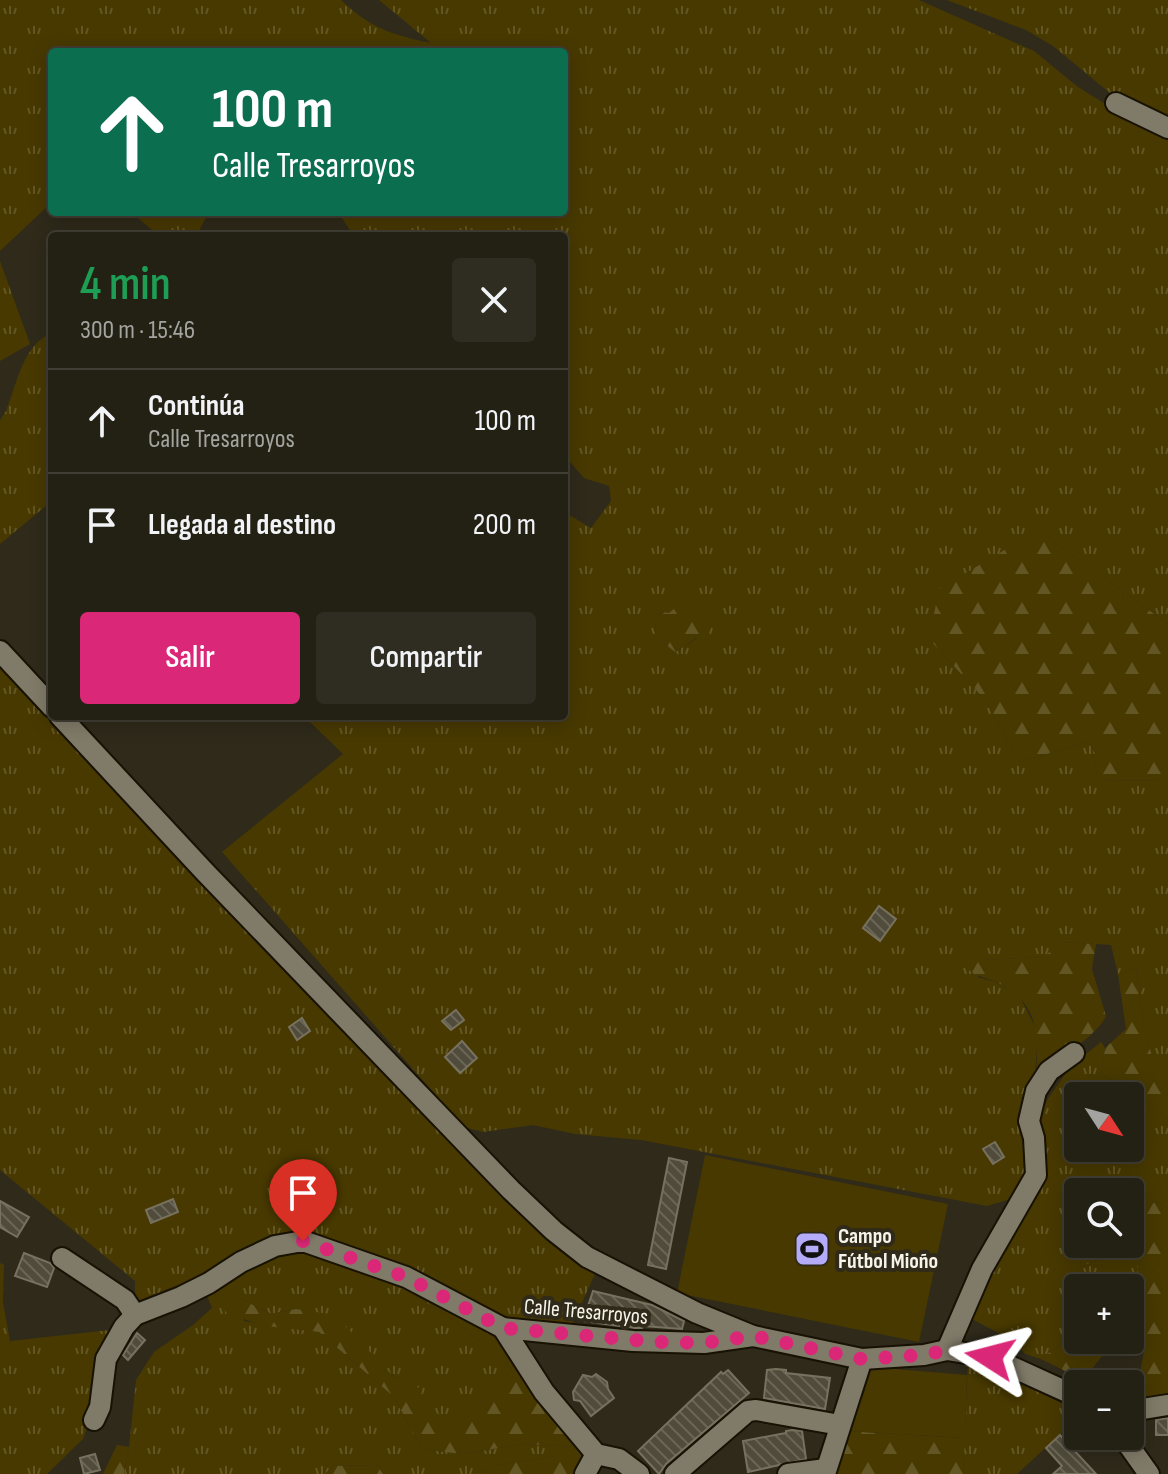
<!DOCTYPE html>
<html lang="es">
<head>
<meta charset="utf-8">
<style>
  :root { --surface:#232014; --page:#2f2d22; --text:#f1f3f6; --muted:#a3a3a0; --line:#403e34; --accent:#db2777 }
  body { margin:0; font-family:"Sofia Sans Condensed",sans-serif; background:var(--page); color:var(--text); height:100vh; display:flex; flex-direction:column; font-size:30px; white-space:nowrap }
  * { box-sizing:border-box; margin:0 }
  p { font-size:26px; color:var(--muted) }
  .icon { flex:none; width:44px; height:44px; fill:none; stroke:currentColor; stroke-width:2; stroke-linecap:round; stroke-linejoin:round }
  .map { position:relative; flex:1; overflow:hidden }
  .panel { position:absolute; left:48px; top:232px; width:520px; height:488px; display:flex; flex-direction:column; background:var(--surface); border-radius:8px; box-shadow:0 4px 20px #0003,0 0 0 2px var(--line) }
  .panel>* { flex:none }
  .hud { position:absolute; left:48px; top:48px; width:520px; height:168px; border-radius:8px; box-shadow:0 4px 20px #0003,0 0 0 2px var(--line); background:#0b6e4f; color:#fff; overflow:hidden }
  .needle { width:52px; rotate:126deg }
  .tools { position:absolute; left:1064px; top:1082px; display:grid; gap:16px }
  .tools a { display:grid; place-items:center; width:80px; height:80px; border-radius:8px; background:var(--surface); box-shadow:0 4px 20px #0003,0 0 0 2px var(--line); font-size:40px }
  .pin { position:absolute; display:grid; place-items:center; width:68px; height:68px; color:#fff; margin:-82px -34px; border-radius:50% 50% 50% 0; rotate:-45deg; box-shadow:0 0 8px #0007 }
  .pin .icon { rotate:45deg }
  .me { position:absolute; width:88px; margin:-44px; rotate:279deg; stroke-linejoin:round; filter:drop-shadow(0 0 6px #0008) }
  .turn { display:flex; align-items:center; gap:28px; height:168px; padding:0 32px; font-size:36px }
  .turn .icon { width:104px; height:104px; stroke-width:2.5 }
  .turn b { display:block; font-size:56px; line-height:68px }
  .round { display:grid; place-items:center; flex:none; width:84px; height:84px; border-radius:8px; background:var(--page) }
  .overview { display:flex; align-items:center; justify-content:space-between; height:136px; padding:0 32px }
  h1 { font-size:48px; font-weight:600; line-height:60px; color:#1e9e55 }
  .action { display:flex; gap:16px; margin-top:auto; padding:16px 32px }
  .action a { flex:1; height:92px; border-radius:8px; background:var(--accent); color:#fff; font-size:32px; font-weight:600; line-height:92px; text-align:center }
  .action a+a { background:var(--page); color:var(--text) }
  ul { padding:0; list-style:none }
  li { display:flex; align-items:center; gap:24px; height:104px; padding:0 32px; border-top:2px solid var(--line) }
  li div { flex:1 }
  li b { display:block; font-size:30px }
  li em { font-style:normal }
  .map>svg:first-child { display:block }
  .grass { fill:url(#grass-tufts); fill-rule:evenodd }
  .forest { fill:url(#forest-firs) }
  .garden { fill:#483900 }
  .building { fill:url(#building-back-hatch); stroke:#77715f; stroke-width:2 }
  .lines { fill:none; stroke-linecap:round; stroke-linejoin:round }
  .minor-casing { stroke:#171204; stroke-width:24 }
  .minor { stroke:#807a68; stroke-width:20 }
  .route { stroke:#db2777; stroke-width:14; stroke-dasharray:0 25.2 }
  .labels { text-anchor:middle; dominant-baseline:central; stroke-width:8; stroke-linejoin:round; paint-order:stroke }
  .poi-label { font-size:22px; font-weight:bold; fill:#f7f4ea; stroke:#2f2a1a; text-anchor:start }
  .street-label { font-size:22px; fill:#f7f4ea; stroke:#2f2a1a }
</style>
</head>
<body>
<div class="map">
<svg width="1168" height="1474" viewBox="0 0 1168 1474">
  <defs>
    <pattern id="grass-tufts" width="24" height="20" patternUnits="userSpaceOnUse" patternTransform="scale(2)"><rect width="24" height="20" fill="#483900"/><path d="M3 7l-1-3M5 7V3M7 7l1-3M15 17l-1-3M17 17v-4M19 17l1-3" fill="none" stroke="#635625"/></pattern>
    <pattern id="forest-firs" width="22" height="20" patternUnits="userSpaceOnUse" patternTransform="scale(2)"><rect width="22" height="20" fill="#483900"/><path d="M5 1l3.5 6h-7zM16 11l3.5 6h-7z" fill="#635625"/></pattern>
    <pattern id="building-back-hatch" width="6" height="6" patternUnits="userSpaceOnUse" patternTransform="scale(2)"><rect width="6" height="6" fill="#504b3a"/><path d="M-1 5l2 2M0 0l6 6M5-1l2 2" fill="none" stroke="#6a6657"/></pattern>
  </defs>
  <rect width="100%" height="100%" fill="#2f2a1a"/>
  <g class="grass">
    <path d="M 0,0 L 341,0 C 370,28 392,35 431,43 L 379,0 L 919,0 L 1034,51 L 1078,87 L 1131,120 L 1168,138 L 1168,624 L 1038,530 L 929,639 L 987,702 L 1019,762 L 1091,741 L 1098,781 L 1168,780 L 1168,1080 L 1156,1072 L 1144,1027 L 1136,969 L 1118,974 L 1111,945 L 1062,942 L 1045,957 L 981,960 L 978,977 L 995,982 L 1018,993 L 1038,1033 L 1027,1180 L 1014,1198 L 987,1206 L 641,1140 L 575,1134 L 533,1125 L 483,1132 L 464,1127 L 222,852 L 343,754 L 310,722 L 316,716 L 564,716 L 564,519 L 571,516 L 591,528 L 611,501 L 609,486 L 584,478 L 564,455 L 564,236 L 354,236 L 338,212 L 564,212 L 564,52 L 52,52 L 52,202 L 0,251 ZM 662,612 L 669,613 L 706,644 L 697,638 L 675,652 L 655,636 L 656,619 Z"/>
    <path d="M 947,0 L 1168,0 L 1168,120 L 1110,93 L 1053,46 L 1026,30 Z"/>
    <path d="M 131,212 L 209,212 L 196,236 L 159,236 Z"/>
    <path d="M 0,261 L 30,344 L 0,361 Z"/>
    <path d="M 52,333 L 52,501 L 0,544 L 0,420 L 6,411 C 17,384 23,344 52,333 Z"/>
    <path d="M 0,664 L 335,1023 L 473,1165 L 597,1269 L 572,1325 L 502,1319 L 310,1238 L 135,1308 L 135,1281 L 0,1170 Z"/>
    <path d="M 1101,1042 L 1105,1048 L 1101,1075 L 1134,1090 L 1168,1120 L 1168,1208 L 1160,1203 L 1130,1200 L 1130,1192 L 1078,1192 L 1078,1244 L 1081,1267 L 1119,1250 L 1140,1254 L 1134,1288 L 1130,1291 L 1130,1288 L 1078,1288 L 1078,1330 L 1041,1359 L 1025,1354 L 1014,1341 L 968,1317 L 1018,1223 L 1040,1137 L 1040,1116 L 1047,1100 L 1071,1066 ZM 1078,1096 L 1130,1096 L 1130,1148 L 1078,1148 Z"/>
    <path d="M 300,1247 L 408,1291 L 455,1321 L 512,1369 L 469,1416 L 448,1431 L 419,1388 L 392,1375 L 296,1309 L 271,1314 L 239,1298 L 244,1321 L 319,1332 L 394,1397 L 422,1449 L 461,1454 L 524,1444 L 578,1447 L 585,1456 L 555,1456 L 497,1465 L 477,1474 L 383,1474 L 377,1465 L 333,1466 L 325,1474 L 124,1474 L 129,1447 L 136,1380 L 154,1352 L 193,1325 L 212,1308 L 206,1293 L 228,1276 Z"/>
    <path d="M 0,1263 L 4,1265 L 3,1302 L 10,1341 L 119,1329 L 83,1439 L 47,1474 L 0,1474 Z"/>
    <path d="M 968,1358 L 1078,1408 L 1078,1418 L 1017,1474 L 963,1474 Z"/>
  </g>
  <g class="forest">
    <path d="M 1038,530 L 1168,624 L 1168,780 L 1098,781 L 1091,741 L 1019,762 L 987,702 L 929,639 L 939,589 Z"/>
    <path d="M 684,601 C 705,614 713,619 707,645 L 696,638 L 675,652 L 655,636 L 656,619 L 662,612 L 669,613 Z"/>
    <path d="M 1061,942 L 1096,944 L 1092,969 L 1106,1016 C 1094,1040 1057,1057 1036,1076 C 1038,1037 1040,1004 1000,984 C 988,978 977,977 966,968 L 981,960 L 1044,957 Z"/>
    <path d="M 1136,969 L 1144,1027 L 1156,1071 L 1168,1080 L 1168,1120 L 1134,1090 L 1101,1075 L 1105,1048 L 1126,1029 L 1118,974 Z"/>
    <path d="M 1130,1200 L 1160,1203 L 1168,1208 L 1168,1400 L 1135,1402 L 1145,1345 L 1130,1338 L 1130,1291 L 1134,1288 L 1140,1254 L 1119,1250 L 1081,1267 L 1078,1244 L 1130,1244 Z"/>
    <path d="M 334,1262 L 404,1281 L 493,1332 L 578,1447 L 524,1444 L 461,1454 L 422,1449 L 394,1397 L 319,1332 L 266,1326 L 227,1314 L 223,1306 L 239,1298 L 271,1314 L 296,1309 L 335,1315 L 392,1375 L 419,1388 L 449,1430 L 469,1416 L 512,1369 L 455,1321 L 408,1291 Z"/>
    <path d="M 1078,1330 L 1078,1340 L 1115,1340 L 1083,1380 L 1041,1359 Z"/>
    <path d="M 846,1431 L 965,1438 L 963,1474 L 835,1474 Z"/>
    <path d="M 117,1445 L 129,1447 L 124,1474 L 103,1474 Z"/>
    <path d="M 555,1456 L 585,1456 L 576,1474 L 477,1474 L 497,1465 Z"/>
    <path d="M 377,1465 L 383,1474 L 325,1474 L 333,1466 Z"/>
  </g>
  <g class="garden">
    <path d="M 705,1155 L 948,1204 L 919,1342 L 677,1293 Z"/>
    <path d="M 872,1367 L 967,1375 L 965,1438 L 846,1431 L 863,1395 Z"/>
  </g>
  <g class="building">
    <path d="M 879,906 L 896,919 L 880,941 L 863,928 Z"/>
    <path d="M 456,1010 L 464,1020 L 451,1030 L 442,1021 Z"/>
    <path d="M 302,1018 L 310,1031 L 297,1040 L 289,1027 Z"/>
    <path d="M 462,1041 L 477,1058 L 460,1073 L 445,1057 Z"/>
    <path d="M 995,1142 L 1004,1157 L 993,1164 L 983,1149 Z"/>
    <path d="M 669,1158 L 687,1162 L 666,1269 L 648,1265 Z"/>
    <path d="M 173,1199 L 178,1212 L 151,1223 L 146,1210 Z"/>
    <path d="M 0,1201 L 29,1217 L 17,1237 L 0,1227 Z"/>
    <path d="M 24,1253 L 50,1263 L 54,1268 L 47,1287 L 15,1276 Z"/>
    <path d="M 593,1291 L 652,1305 L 684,1321 L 682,1329 L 643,1326 L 642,1328 L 634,1328 L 583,1321 Z"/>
    <path d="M 137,1333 L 145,1340 L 128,1360 L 123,1355 Z"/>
    <path d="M 776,1369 L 786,1370 L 786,1373 L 830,1378 L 825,1409 L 764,1398 L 767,1370 Z"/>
    <path d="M 728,1370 L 749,1393 L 666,1464 L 659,1474 L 638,1451 L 721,1372 L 723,1374 Z"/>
    <path d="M 596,1374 L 607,1382 L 608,1389 L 614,1398 L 591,1416 L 580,1401 L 574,1400 L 573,1392 L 583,1375 L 592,1377 Z"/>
    <path d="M 1168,1418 L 1168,1435 L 1156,1435 L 1156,1420 Z"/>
    <path d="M 792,1430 L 802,1431 L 806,1459 L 748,1472 L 743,1441 L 786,1433 L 786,1431 Z"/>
    <path d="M 1060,1435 L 1096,1474 L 1053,1474 L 1062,1466 L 1046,1448 Z"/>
    <path d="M 95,1454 L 100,1470 L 84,1474 L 80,1458 Z"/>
  </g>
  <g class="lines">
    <defs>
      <g id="minor">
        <path d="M 1116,103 L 1168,128"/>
        <path d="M 0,651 L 52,707"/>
        <path d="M 60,716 L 204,871 L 511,1190 L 554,1231 L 587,1257 L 697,1313 L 753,1336 L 862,1359 L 924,1355 L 947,1350 L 990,1357 L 1078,1397"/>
        <path d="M 62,1258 L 125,1300 L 135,1315"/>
        <path d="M 503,1328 L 544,1392 L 596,1454 L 619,1459 L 639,1474"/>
        <path d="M 947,1350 L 982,1269 L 1036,1175 L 1034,1138 L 1029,1121 L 1036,1091 L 1049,1071 L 1074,1053"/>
        <path d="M 1130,1411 L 1168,1405"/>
        <path d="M 94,1420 L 100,1407 L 106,1359 L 124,1327 L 135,1315 L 181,1297 L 209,1283 L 241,1262 L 275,1246 L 303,1241 L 406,1277 L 503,1328 L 633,1341 L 704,1343 L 753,1336"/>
        <path d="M 1122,1436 L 1149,1474"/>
        <path d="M 585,1474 L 596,1454"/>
        <path d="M 675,1474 L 748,1411 L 756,1410 L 840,1425"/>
        <path d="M 788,1474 L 826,1469"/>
        <path d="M 825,1474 L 862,1359"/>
      </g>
    </defs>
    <use href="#minor" class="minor-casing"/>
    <use href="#minor" class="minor"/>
  </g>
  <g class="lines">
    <path class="route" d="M 303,1241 L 406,1277 L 503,1328 L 656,1342 L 704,1343 L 753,1336 L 862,1359 L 924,1355 L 947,1350 L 990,1357"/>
  </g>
  <defs>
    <symbol id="stadium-square" viewBox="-11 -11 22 22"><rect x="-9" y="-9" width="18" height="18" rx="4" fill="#b4acf9" stroke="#2f2a1a"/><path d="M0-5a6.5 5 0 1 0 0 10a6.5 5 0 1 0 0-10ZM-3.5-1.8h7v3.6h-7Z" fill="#111"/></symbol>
  </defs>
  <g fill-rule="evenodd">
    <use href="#stadium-square" x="792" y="1229" width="40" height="40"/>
  </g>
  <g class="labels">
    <g class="poi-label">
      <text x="838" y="1236">Campo<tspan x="838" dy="25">Fútbol Mioño</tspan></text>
    </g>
    <g class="street-label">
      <text transform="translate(586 1312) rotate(5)">Calle Tresarroyos</text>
    </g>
  </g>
</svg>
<div class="tools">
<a><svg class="needle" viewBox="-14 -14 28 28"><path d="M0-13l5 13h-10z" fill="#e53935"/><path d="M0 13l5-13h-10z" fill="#a3a3a0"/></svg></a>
<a><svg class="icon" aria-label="search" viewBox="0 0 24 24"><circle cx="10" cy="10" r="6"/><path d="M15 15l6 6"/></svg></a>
<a>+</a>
<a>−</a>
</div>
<div class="pin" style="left:303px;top:1241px;background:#d93025"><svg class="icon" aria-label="arrive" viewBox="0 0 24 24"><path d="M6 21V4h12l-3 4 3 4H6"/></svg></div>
<svg class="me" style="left:990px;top:1357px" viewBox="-20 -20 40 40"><path d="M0-17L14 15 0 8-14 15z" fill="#db2777" stroke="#fff" stroke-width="4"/></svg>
<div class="hud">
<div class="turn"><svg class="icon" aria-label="ahead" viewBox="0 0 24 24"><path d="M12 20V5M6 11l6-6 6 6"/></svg><div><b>100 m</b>Calle Tresarroyos</div></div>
</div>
<section class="panel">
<div class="overview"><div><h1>4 min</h1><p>300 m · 15:46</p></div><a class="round"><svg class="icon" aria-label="close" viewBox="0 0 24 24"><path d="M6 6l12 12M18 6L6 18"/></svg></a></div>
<ul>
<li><svg class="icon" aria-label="ahead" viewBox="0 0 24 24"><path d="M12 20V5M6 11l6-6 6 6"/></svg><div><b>Continúa</b><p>Calle Tresarroyos</p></div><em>100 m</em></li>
<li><svg class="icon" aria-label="arrive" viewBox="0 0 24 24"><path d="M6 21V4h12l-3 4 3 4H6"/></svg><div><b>Llegada al destino</b></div><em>200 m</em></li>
</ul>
<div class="action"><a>Salir</a><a>Compartir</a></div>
</section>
</div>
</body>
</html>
